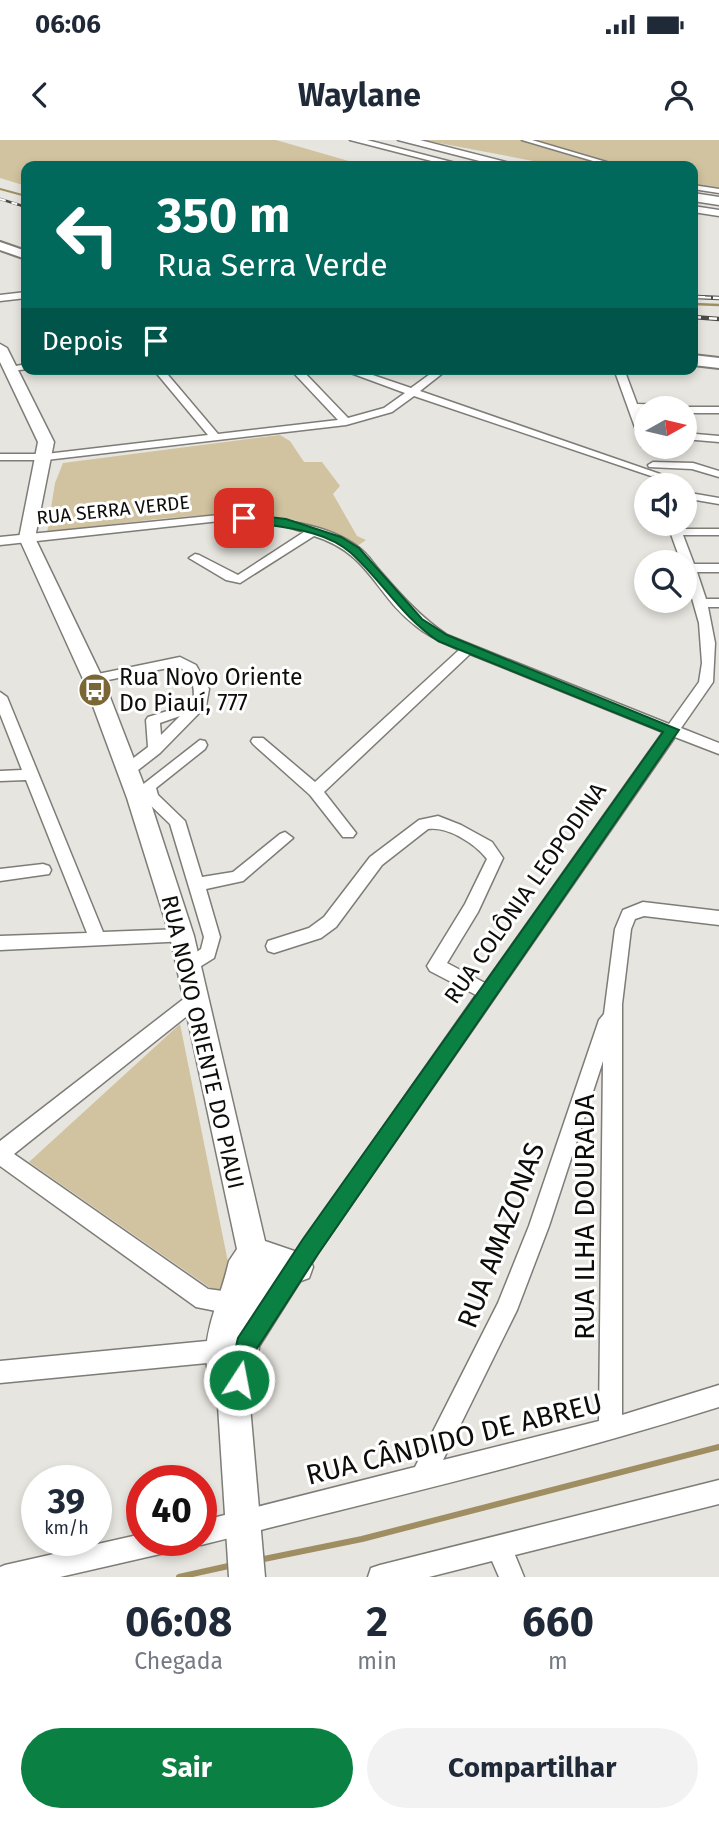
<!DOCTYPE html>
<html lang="pt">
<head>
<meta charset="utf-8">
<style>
  :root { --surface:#fff; --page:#f2f2f3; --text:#1f2937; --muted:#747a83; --accent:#0b8043 }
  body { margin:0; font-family:"Fira Sans",sans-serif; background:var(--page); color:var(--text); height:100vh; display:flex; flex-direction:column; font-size:26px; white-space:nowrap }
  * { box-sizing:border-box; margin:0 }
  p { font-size:23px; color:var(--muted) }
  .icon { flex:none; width:38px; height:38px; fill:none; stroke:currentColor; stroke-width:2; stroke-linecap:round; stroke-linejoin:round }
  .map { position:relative; height:1437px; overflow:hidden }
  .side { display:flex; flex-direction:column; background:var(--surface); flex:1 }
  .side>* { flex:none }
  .guide { position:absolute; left:21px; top:21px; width:677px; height:214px; border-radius:14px; box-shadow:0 4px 10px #0003; background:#00695c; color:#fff; overflow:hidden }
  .needle { width:46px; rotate:82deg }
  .buttons { position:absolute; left:634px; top:256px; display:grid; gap:14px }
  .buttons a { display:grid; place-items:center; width:63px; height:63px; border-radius:50%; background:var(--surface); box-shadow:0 4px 10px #0003; font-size:35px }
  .speed { position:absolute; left:21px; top:1325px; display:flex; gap:14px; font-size:35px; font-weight:700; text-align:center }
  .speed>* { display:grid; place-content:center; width:91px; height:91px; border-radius:50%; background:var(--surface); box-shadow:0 4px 10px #0003; line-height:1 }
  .speed small { font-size:18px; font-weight:400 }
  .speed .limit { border:10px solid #d22; background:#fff; color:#111 }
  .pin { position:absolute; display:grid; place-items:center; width:60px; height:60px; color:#fff; margin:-30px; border-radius:14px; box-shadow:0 4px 10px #0006 }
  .me { position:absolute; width:77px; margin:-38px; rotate:11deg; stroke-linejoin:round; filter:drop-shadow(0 0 5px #0008) }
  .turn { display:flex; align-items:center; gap:24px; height:147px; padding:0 21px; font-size:32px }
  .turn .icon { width:91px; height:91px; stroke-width:2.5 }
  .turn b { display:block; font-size:49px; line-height:60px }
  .then { display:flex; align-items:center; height:66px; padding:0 21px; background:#0003; gap:14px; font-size:26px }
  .eta { display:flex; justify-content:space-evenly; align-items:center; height:119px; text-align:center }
  .eta b { font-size:42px; font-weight:700; line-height:49px }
  .action { display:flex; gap:14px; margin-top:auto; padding:14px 21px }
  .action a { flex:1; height:80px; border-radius:42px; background:var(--accent); color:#fff; font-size:28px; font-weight:700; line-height:80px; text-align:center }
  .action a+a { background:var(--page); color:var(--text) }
  .status { display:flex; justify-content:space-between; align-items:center; height:49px; padding:0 35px; background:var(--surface); direction:ltr }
  .status svg { height:19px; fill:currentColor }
  header { display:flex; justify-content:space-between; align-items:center; height:91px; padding:0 21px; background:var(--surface); font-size:32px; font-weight:700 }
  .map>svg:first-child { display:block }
  .green { fill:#d1c39f }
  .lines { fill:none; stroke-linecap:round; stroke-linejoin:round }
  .stream-far2 { stroke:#a08e63; stroke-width:2 }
  .stream-far1 { stroke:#a08e63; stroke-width:2.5 }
  .stream { stroke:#a08e63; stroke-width:6 }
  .street-casing { stroke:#7e7c77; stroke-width:3 }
  .secondary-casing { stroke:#7e7c77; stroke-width:3 }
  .primary-casing { stroke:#7e7c77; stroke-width:4 }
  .highway-casing { stroke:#7e7c77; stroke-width:3 }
  .street { fill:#fff; fill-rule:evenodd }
  .secondary { fill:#fff; fill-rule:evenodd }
  .primary { fill:#fff; fill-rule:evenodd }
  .highway { fill:#fff; fill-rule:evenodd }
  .rail-far1-casing { stroke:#4c4b48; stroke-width:2.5 }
  .rail-casing { stroke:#4c4b48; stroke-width:4.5 }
  .rail-far1 { stroke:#fff; stroke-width:2; stroke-dasharray:6; stroke-linecap:butt }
  .rail { stroke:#fff; stroke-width:2.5; stroke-dasharray:8; stroke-linecap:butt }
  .route { fill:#0b8043; stroke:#07532c; stroke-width:2 }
  .labels { text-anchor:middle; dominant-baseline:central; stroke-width:6; stroke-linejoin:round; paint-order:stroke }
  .far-street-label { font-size:19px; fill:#0d0d0b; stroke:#fff }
  .poi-label { font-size:23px; fill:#0d0d0b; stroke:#fff; text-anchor:start }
  .street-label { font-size:23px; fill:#0d0d0b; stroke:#fff }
  .near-street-label { font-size:28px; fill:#0d0d0b; stroke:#fff }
</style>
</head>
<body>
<div class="status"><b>06:06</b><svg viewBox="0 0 49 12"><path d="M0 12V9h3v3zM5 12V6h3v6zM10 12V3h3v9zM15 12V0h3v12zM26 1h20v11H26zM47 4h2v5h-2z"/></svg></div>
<header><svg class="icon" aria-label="back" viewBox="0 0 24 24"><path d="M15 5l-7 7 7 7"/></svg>Waylane<svg class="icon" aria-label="person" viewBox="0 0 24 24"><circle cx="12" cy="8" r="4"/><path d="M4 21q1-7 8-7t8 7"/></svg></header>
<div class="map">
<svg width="719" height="1437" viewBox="0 0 719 1437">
  <rect width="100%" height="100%" fill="#e7e5df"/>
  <g class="green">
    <path d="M 0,0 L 276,0 L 366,26 L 26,26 L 26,46 L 0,38 Z"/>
    <path d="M 423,0 L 719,0 L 719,52 L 693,48 L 693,26 L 560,26 Z"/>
    <path d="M 280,295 L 290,301 L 304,322 L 322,322 L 340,346 L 333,354 L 357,396 L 366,400 L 357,406 C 338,398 318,386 298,381 C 223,365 123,384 47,393 L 55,343 L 63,323 Z"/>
    <path d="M 180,884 L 232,1142 L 225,1152 L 216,1152 L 29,1022 Z"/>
  </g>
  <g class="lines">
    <path class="stream-far2" d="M 0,49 L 26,56"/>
    <path class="stream-far1" d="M 693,164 L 719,165"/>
    <g class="stream">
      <path d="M 259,1420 L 362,1399 L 719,1307"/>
      <path d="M 179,1437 L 233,1425"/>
    </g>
    <defs>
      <g id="street">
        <path d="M 522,0 L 532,0 L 620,26 L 610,26 Z"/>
        <path d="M 693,45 L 719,49 L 719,53 L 693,49 Z"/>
        <path d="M 26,152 L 26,158 L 0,161 L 0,155 Z"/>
        <path d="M 26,224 L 28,229 L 11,231 L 6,228 Z"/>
        <path d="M 153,229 L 163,229 L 218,294 L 338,280 L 290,229 L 301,229 L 348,278 L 384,268 L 405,253 L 340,229 L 355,229 L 411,248 L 437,229 L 448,229 L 420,251 L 660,334 L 651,336 L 414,256 L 392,272 L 346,285 L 46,320 L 0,320 L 0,314 L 46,314 L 208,295 Z"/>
        <path d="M 614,229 L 624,229 L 637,264 L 673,265 L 678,268 L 646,268 L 646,270 L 639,270 L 646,289 L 646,306 L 650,306 L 642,306 L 641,304 Z"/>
        <path d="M 684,267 L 719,267 L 719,273 L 684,273 L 684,268 L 681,268 Z"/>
        <path d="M 684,293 L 719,296 L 719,302 L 684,299 Z"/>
        <path d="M 653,322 L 693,323 L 719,331 L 719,337 L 692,329 L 649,327 L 648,325 Z"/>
        <path d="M 684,352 L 719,358 L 719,364 L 684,358 Z"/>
        <path d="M 229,374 C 270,378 326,382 358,407 C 367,413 373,423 380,431 C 401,455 420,477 447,495 L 669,584 L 699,542 L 702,523 L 699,483 L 684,430 L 684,422 L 681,422 L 667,383 L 679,383 L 681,389 L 719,389 L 719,395 L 683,395 L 694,424 L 719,424 L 719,432 L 697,432 L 706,459 L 719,459 L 719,467 L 708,467 L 715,503 L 713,542 L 681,588 L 719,603 L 719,614 L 675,597 L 318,1113 L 260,1205 L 252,1208 L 244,1205 L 241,1197 L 265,1158 L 231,1174 L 196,1167 L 0,1026 L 0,1001 L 190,854 L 196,852 L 202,854 L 205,859 L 202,864 L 14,1014 L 208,1149 L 230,1152 L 285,1127 L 476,855 L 430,831 L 427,826 L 465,764 L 487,719 C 475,703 447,686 428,689 L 382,725 L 336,787 L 321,798 L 274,813 L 268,811 L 266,806 L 268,801 L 309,788 L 324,777 L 370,717 L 419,680 L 438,676 L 461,685 L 492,702 L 503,718 L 478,772 L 447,823 L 485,843 L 663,592 L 470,514 L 324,652 L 356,693 L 353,697 L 343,697 L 310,655 L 253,604 L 251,601 L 253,598 L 263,598 L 315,642 L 459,510 C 444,503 429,497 416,486 C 375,455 370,413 314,396 L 240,443 L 226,440 L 189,418 L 195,414 L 199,415 L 238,435 L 304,392 L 285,386 L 229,380 L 0,405 L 0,397 Z"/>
        <path d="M 180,517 L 196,525 L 209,549 L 206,566 L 160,613 L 133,634 L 123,634 L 121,630 L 123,626 L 148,607 L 146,580 L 148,577 L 193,563 C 196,547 192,535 178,526 L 93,543 L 86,539 L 93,535 ZM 180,576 L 161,595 L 160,583 Z"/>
        <path d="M 0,552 L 7,557 L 103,792 L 182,789 L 188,791 L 190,796 L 188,801 L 0,810 L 0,796 L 87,793 L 26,640 L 0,641 L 0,631 L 22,630 L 0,574 Z"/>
        <path d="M 200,600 L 205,601 L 207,605 L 205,609 L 156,648 L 158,655 L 185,681 L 202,737 L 233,732 L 280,694 L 285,692 L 293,698 L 243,741 L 206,749 L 220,797 L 214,818 L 190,833 L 184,831 L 181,826 L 184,821 L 201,809 L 204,797 L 170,684 L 146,661 L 141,646 Z"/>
        <path d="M 43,724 L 49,726 L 51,730 L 49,734 L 0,741 L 0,729 Z"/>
        <path d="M 643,762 L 719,771 L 719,785 L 644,776 L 635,779 L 631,789 L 622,864 L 622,1275 L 719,1245 L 719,1267 C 548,1321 374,1361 201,1405 L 192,1402 L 201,1400 L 201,1381 L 415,1327 L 498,1163 L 529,1086 L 599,880 L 604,874 L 615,789 L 623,770 ZM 603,921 L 599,1281 L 443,1320 L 517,1170 L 549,1086 Z"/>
        <path d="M 228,1199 L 236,1202 L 239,1210 L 236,1218 L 228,1221 L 0,1243 L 0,1221 Z"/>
        <path d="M 719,1340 L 719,1364 L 515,1415 L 524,1437 L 499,1437 L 492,1421 L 429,1437 L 368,1437 L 371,1428 L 380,1425 Z"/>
        <path d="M 142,1394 L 142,1400 L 181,1400 L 178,1409 L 169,1412 L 60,1437 L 0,1437 L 0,1427 L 5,1425 Z"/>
      </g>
      <g id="secondary">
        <path d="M 350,0 L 367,0 L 467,26 L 451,26 Z"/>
        <path d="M 693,66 L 719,70 L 719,76 L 693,72 Z"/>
        <path d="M 0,204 L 7,208 L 54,302 L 35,398 L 103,539 L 149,658 L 194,796 L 265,1101 L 309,1116 L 313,1127 L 309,1138 L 298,1142 L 270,1135 L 250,1266 L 265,1437 L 229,1437 L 218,1266 C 192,1203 215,1181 229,1121 L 237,1109 L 170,796 L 127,658 L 83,539 L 19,398 L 38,302 L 0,222 Z"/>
      </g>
      <g id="primary">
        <path d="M 0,102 L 26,111 L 26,119 L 0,110 Z"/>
        <path d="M 693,215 L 719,218 L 719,228 L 693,225 Z"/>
      </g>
      <g id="highway">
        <path d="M 398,0 L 420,0 L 522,26 L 499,26 Z"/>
        <path d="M 693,53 L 719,57 L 719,65 L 693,61 Z"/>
      </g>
    </defs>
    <use href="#street" class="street-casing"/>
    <use href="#secondary" class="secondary-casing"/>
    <use href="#primary" class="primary-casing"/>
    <use href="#highway" class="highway-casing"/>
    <use href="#street" class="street"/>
    <use href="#secondary" class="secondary"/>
    <use href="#primary" class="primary"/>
    <use href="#highway" class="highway"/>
    <defs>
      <g id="rail-far1">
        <path d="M 0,59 L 26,67"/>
        <path d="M 693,157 L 719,158"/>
      </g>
      <g id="rail">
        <path d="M 697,157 L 719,158"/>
        <path d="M 693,177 L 719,179"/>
      </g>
    </defs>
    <use href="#rail-far1" class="rail-far1-casing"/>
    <use href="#rail" class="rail-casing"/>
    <use href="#rail-far1" class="rail-far1"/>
    <use href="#rail" class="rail"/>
  </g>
  <path class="route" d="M 244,374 L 286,379 L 341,397 L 359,408 L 422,479 L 447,495 L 679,590 L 318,1114 L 256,1210 L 247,1248 L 239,1251 L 231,1248 L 228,1240 L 238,1198 L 303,1099 L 663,592 L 438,501 C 401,476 383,442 351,413 C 322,387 276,388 240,380 L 240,375 Z"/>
  <defs>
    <symbol id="bus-disc" viewBox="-11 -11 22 22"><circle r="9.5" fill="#7b6736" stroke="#fff"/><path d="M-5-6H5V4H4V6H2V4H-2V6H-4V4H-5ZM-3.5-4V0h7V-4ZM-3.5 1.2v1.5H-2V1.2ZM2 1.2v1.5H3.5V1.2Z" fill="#fff"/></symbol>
  </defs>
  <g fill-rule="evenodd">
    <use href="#bus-disc" x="76" y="531" width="38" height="38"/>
  </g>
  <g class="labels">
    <g class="far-street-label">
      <text transform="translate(113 370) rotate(-6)">RUA SERRA VERDE</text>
    </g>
    <g class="poi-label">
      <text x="119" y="537">Rua Novo Oriente<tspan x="119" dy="26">Do Piauí, 777</tspan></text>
    </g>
    <g class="street-label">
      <text transform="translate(525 753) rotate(-55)">RUA COLÔNIA LEOPODINA</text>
      <text transform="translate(203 902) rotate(77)">RUA NOVO ORIENTE DO PIAUI</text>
    </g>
    <g class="near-street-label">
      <text transform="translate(584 1077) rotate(-90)">RUA ILHA DOURADA</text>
      <text transform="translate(501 1095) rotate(-69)">RUA AMAZONAS</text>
      <text transform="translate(454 1299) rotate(-14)">RUA CÂNDIDO DE ABREU</text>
    </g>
  </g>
</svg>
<div class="buttons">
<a><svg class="needle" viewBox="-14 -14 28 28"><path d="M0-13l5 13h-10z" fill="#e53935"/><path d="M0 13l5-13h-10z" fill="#747a83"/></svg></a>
<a><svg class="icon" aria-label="sound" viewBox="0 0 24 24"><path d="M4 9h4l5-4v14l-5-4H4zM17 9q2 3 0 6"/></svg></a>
<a><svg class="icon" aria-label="search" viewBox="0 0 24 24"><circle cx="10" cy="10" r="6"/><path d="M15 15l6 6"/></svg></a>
</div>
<div class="speed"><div>39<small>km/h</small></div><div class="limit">40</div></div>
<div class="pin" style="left:244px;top:378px;background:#d93025"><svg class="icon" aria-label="arrive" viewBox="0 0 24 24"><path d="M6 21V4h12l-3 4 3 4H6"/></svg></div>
<svg class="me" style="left:239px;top:1240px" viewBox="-20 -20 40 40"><circle r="17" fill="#0b8043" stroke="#fff" stroke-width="3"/><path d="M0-11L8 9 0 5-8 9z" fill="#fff"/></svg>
<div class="guide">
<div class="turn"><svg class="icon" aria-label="left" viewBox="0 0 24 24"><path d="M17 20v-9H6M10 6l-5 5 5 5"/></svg><div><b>350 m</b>Rua Serra Verde</div></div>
<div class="then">Depois<svg class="icon" aria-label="arrive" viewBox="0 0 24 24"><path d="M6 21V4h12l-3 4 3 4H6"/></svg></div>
</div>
</div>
<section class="side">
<div class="eta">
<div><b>06:08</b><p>Chegada</p></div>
<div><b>2</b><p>min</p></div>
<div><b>660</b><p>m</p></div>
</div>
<div class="action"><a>Sair</a><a>Compartilhar</a></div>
</section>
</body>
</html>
